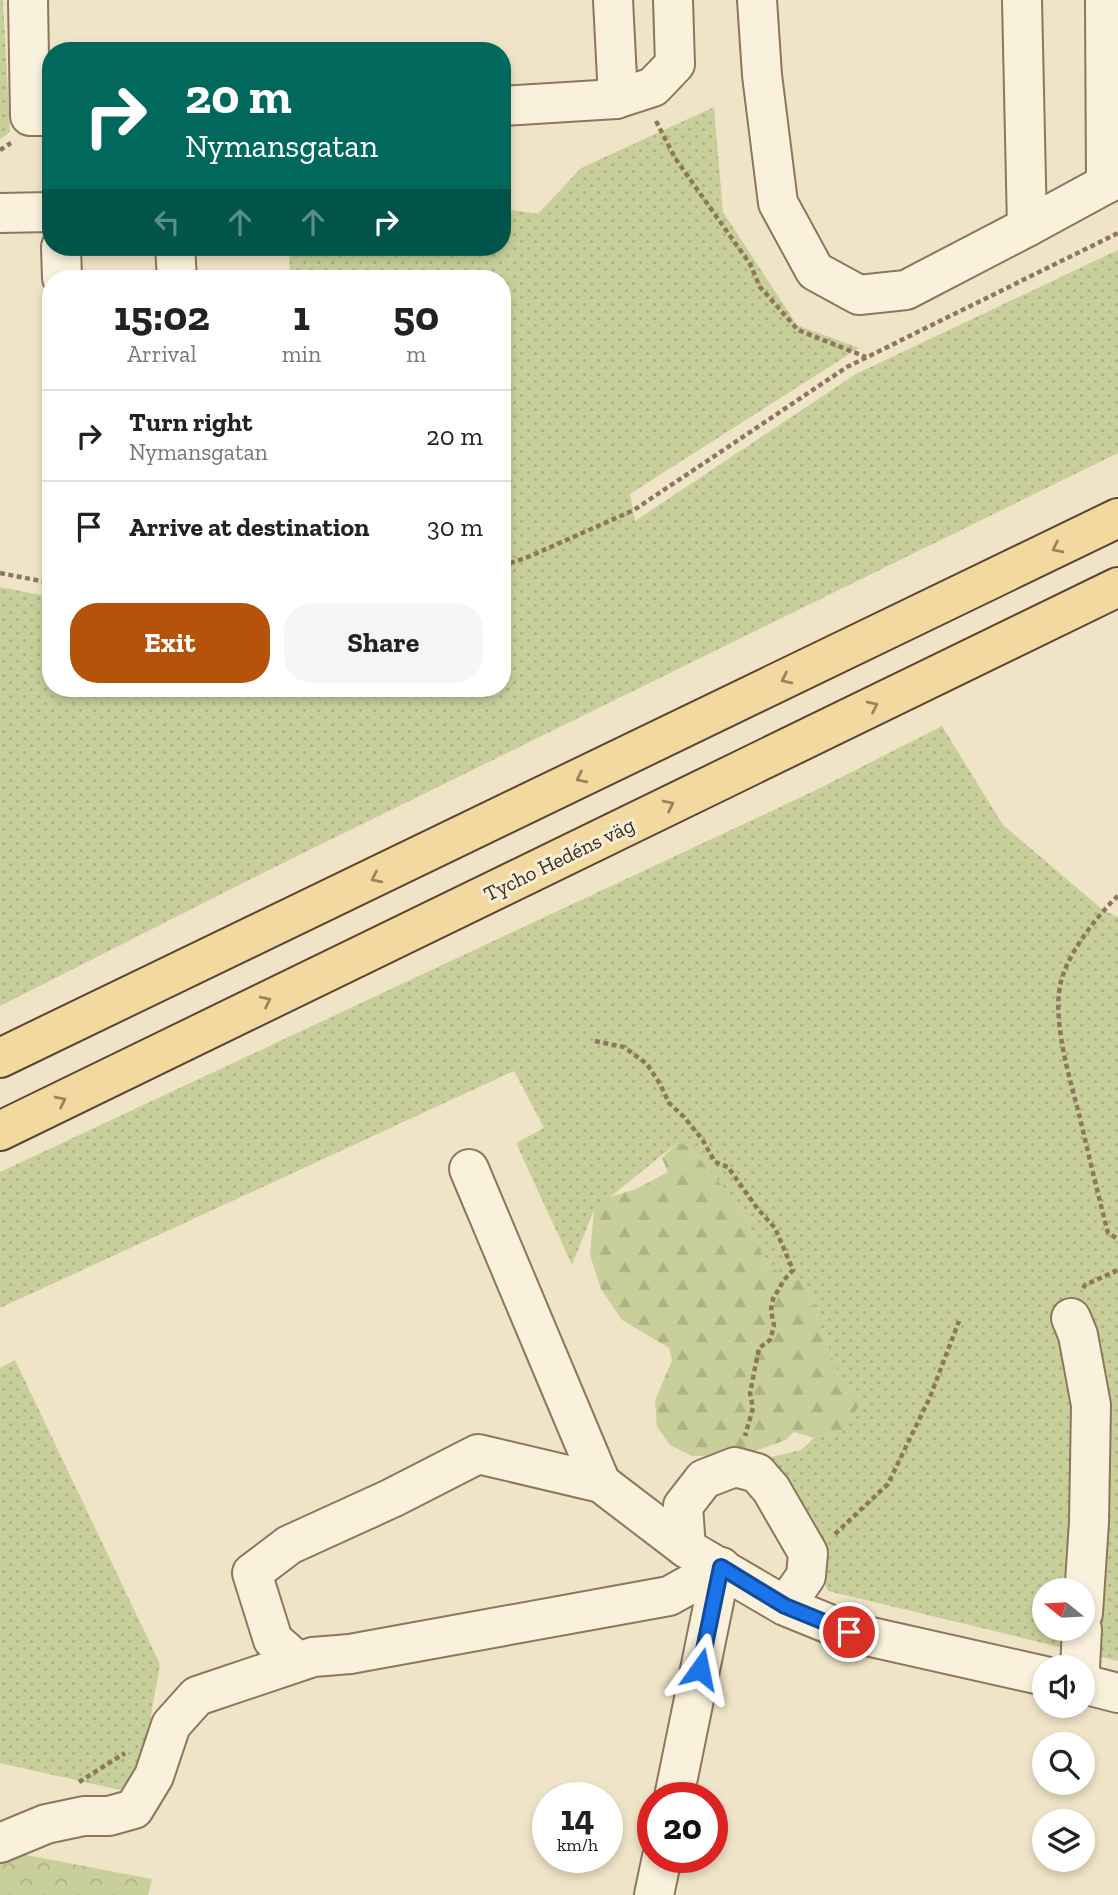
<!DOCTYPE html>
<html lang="en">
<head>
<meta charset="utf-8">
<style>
  :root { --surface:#fff; --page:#f6f6f6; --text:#222; --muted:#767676; --line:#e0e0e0; --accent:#b45309 }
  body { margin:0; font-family:"Zilla Slab",serif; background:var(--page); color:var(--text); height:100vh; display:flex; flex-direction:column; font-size:26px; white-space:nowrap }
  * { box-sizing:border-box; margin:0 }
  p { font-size:23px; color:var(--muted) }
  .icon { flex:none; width:38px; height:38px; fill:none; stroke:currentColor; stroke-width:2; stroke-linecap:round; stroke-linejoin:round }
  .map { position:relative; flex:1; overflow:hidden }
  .details { position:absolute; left:42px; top:270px; width:469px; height:427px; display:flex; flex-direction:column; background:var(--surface); border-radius:28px; box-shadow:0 4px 10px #0003 }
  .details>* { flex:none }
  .guide { position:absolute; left:42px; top:42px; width:469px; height:214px; border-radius:28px; box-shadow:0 4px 10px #0003; background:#00695c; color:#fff; overflow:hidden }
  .needle { width:46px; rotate:288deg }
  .tools { position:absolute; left:1032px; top:1578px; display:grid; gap:14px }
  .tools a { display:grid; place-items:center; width:63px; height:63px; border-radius:50%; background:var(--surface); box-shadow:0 4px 10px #0003; font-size:35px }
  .speed { position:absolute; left:532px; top:1782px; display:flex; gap:14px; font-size:35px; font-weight:700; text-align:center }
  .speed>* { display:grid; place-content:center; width:91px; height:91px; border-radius:50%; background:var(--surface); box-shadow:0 4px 10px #0003; line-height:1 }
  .speed small { font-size:18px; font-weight:400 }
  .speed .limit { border:10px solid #d22; background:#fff; color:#111 }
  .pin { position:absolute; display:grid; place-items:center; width:60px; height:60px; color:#fff; margin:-30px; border:4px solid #fff; border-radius:50%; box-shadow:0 2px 7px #0007 }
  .me { position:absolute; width:77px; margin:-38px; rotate:12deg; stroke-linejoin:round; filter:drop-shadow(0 0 5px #0008) }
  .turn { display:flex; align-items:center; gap:24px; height:147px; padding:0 28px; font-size:32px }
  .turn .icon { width:91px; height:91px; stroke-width:2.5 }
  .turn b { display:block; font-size:49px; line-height:60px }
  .lanes { display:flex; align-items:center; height:66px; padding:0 28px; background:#0003; justify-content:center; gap:35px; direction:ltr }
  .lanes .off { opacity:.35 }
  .eta { display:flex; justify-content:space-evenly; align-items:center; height:119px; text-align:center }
  .eta b { font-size:42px; font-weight:700; line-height:49px }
  .action { display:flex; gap:14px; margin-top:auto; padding:14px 28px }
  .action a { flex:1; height:80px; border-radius:28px; background:var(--accent); color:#fff; font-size:28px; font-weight:700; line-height:80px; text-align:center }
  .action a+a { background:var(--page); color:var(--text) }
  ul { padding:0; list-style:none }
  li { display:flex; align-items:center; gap:21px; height:91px; padding:0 28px; border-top:2px solid var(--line) }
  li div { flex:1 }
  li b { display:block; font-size:26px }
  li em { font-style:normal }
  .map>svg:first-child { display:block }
  .grass { fill:url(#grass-dots); fill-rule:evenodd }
  .forest { fill:url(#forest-firs) }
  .park { fill:url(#park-crowns) }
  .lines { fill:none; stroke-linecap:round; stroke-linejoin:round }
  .minor-casing { stroke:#8d765c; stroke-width:42 }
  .major-casing { stroke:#5b4430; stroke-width:42 }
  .path { stroke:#8d765c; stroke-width:4.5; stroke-dasharray:5 3.5; stroke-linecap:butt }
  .minor { stroke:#faf1dc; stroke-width:38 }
  .major { stroke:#f3d9a0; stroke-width:38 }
  .oneway { stroke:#988460 }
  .route-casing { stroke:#114b97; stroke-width:18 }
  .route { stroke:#1a73e8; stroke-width:12 }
  .labels { text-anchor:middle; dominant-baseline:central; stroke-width:6; stroke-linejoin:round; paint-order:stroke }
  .street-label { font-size:21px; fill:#3d2e20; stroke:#f7eed8 }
</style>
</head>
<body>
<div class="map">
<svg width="1118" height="1895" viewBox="0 0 1118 1895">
  <defs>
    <pattern id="grass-dots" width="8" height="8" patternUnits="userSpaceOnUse" patternTransform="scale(1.75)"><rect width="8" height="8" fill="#c9cf9b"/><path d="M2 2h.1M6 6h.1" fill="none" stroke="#aeb285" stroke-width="1.8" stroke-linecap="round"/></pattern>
    <pattern id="forest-firs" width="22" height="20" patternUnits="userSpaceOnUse" patternTransform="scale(1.75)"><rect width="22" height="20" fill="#c9cf9b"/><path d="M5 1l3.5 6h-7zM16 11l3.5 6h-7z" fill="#aeb285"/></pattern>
    <pattern id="park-crowns" width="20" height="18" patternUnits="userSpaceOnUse" patternTransform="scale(1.75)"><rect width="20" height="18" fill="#c9cf9b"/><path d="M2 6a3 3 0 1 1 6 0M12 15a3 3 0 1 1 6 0" fill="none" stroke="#aeb285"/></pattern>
  </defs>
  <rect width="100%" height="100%" fill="#f0e4c8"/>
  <g class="grass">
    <path d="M 0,0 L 3,0 L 10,132 L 0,139 Z"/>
    <path d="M 714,107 L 723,212 L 797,325 L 859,348 L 630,494 L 635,521 L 856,374 L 1118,250 L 1118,453 L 277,866 L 0,1006 L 0,587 L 51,597 L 51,688 L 502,688 L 502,278 L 290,278 L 289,247 L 502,247 L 502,183 L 507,209 L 538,214 L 581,168 Z"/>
    <path d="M 942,726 L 1003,825 L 1103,910 L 1118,917 L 1118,1661 L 828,1591 L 759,1460 L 801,1450 L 814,1438 L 844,1430 L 853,1388 L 839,1376 L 805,1283 L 768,1267 L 742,1210 L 690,1147 L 677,1143 L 594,1210 L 572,1265 L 516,1143 L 544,1128 L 514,1071 L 0,1308 L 0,1172 L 812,792 ZM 1045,1591 L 1083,1591 L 1083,1629 L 1045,1629 Z"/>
    <path d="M 15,1360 L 160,1664 L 141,1772 L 120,1790 L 0,1763 L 0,1368 Z"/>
  </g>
  <path class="forest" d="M 677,1143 L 690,1147 L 742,1210 L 768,1267 L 805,1283 L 839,1376 L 853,1388 L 861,1402 L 844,1430 L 814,1438 L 794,1432 L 786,1440 L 744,1455 L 692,1456 L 670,1445 L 657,1427 L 655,1401 L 672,1360 L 669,1348 L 622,1320 L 601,1289 L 590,1255 L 594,1210 L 606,1198 L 636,1189 L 668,1172 L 662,1158 Z"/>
  <path class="park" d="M 0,1850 L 152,1879 L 148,1895 L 0,1895 Z"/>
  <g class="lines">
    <defs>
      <g id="minor">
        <path d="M 28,0 L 30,116 L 51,116"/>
        <path d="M 613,0 L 617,78 L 616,99"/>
        <path d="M 757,0 L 762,75 L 778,203 L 815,271 L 859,295 L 906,290 L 1027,227"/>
        <path d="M 1022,0 L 1027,227 L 1106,184"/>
        <path d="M 1105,0 L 1106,184 L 1118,179"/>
        <path d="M 502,106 L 616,99 L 653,87 L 675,64 L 673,0"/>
        <path d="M 0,213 L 51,212"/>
        <path d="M 61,247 L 62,278"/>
        <path d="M 175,247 L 177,278"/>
        <path d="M 469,1169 L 601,1483"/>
        <path d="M 1071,1318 L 1078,1335 L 1091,1405 L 1089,1522 L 1083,1613"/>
        <path d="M 785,1606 L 806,1576 L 808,1553 L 771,1489 L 757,1473 L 735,1467 L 704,1479 L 683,1506 L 686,1548 L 785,1606 L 849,1632 L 1045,1676"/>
        <path d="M 297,1661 L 273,1640 L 252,1573 L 289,1545 L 392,1498 L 478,1454 L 601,1483 L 686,1548"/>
        <path d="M 1080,1668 L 1082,1629"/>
        <path d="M 1083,1684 L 1118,1693"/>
        <path d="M 674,1797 L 721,1567"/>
        <path d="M 0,1843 L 46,1824 L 84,1816 L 109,1816 L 134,1809 L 154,1776 L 171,1725 L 197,1696 L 313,1657 L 350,1654 L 669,1596 L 721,1567"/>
        <path d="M 654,1895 L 662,1857"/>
      </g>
      <g id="major">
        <path d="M 0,1058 L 1118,518"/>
        <path d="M 0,1131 L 1118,587"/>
      </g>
    </defs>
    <use href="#minor" class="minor-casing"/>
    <use href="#major" class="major-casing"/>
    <g class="path">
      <path d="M 656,121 L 675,158 L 750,264 L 760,287 L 798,330 L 866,357"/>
      <path d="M 0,150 L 11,143"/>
      <path d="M 502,566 L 528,557 L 634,510 L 847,367 L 1118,233"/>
      <path d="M 0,573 L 51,583"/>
      <path d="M 1118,896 C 1099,913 1071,950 1063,975 C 1049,1013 1070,1079 1080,1118 C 1089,1156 1098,1195 1108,1233 L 1118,1239"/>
      <path d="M 595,1041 L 624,1047 L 647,1064 L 660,1084 L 669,1103 L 684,1117 L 702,1139 L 715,1162 L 728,1167 L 757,1208 L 775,1228 L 793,1270 L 784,1280 L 773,1299 L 771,1310 L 774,1326 L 770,1340 L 759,1348 L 750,1393 L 753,1408 L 745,1436"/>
      <path d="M 1083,1288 L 1085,1285 L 1118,1270"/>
      <path d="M 835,1534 L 888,1484 L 930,1397 L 959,1321"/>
      <path d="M 79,1782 L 125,1753"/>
    </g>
    <use href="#minor" class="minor"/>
    <use href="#major" class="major"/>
  </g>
  <defs><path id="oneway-chevron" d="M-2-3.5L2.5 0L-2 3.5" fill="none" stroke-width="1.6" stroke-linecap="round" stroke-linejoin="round" transform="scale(1.75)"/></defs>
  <g class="oneway">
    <use href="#oneway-chevron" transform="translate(1057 548) rotate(154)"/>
    <use href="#oneway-chevron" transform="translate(786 679) rotate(154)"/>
    <use href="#oneway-chevron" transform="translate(873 706) rotate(-26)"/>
    <use href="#oneway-chevron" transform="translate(581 778) rotate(154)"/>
    <use href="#oneway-chevron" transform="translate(669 805) rotate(-26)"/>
    <use href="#oneway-chevron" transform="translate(376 878) rotate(154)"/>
    <use href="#oneway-chevron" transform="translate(266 1001) rotate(-26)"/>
    <use href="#oneway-chevron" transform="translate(61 1101) rotate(-26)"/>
  </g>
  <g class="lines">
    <defs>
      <path id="route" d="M 700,1669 L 721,1567 L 785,1606 L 849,1632"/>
    </defs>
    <use href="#route" class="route-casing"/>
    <use href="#route" class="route"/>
  </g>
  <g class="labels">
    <g class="street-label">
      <text transform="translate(559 859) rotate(-26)">Tycho Hedéns väg</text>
    </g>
  </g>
</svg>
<div class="tools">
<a><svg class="needle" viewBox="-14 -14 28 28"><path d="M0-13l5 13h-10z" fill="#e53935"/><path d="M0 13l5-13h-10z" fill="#767676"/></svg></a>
<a><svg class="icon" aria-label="sound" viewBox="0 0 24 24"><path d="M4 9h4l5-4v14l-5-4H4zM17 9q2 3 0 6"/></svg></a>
<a><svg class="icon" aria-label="search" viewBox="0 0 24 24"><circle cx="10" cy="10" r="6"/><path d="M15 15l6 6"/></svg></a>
<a><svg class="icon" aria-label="layers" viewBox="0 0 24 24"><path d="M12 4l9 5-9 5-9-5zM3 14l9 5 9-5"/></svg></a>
</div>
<div class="speed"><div>14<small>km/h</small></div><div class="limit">20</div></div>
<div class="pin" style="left:849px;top:1632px;background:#d93025"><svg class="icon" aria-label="arrive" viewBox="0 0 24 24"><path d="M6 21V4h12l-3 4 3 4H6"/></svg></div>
<svg class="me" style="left:700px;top:1669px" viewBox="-20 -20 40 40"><path d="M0-17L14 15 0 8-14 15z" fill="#1a73e8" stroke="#fff" stroke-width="4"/></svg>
<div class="guide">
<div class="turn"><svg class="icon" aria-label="right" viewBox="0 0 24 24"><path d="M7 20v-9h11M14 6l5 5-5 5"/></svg><div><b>20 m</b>Nymansgatan</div></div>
<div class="lanes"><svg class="icon off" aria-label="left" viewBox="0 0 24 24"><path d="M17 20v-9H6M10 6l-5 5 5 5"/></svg><svg class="icon off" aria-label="ahead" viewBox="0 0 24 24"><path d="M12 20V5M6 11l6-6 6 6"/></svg><svg class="icon off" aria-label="ahead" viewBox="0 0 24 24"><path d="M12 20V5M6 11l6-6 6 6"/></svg><svg class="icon" aria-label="right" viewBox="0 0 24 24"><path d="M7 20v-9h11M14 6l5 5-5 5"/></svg></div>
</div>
<section class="details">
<div class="eta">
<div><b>15:02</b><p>Arrival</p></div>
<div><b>1</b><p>min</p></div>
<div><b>50</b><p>m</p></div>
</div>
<ul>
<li><svg class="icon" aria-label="right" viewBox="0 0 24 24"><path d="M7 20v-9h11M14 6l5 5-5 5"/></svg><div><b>Turn right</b><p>Nymansgatan</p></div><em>20 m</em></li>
<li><svg class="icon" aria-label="arrive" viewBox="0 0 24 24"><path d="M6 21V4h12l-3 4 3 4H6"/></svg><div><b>Arrive at destination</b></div><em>30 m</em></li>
</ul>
<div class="action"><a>Exit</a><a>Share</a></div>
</section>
</div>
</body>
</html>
